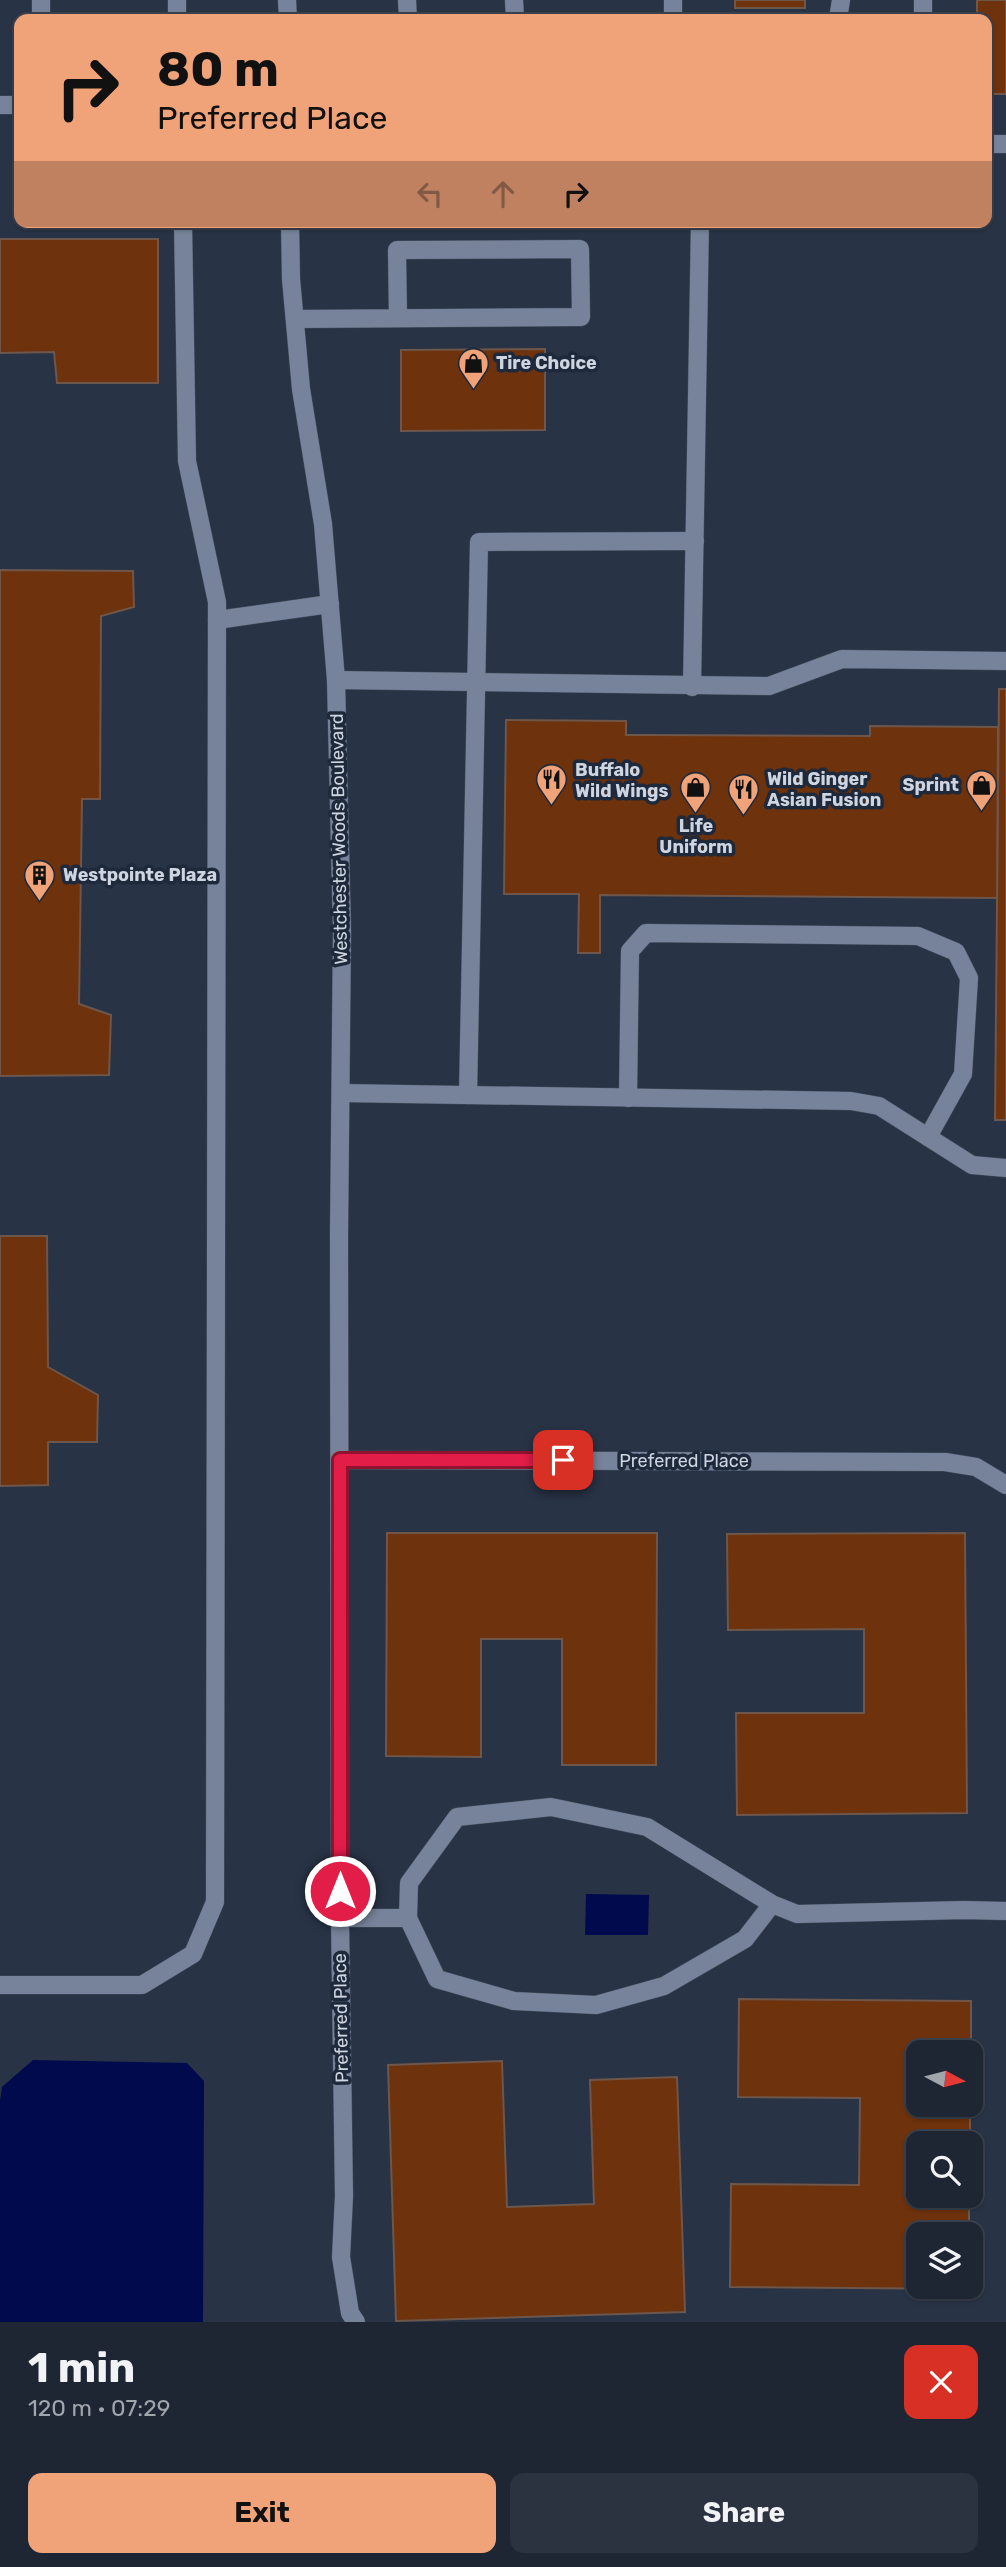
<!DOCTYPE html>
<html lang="en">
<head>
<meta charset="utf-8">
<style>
  :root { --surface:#1e2634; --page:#2b3240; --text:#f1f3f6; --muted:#a1a5ac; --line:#3c434f; --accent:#f0a279 }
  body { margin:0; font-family:Rubik,sans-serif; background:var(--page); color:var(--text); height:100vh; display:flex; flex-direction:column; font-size:26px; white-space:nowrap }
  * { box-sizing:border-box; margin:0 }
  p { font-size:23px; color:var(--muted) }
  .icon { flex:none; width:38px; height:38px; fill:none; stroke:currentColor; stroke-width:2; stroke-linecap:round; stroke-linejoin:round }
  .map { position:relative; height:2322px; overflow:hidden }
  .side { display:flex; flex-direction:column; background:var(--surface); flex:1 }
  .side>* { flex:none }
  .top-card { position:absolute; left:14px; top:14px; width:978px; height:214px; border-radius:14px; box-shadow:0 2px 5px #0004,0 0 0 2px var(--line); background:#f0a279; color:#111; overflow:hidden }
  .needle { width:46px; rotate:97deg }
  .tools { position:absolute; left:906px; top:2040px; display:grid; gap:14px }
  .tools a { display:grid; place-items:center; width:77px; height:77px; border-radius:14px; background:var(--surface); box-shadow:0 2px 5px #0004,0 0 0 2px var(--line); font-size:35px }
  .pin { position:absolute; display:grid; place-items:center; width:60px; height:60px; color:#fff; margin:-30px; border-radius:14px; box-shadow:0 4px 10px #0006 }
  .me { position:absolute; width:77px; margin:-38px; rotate:0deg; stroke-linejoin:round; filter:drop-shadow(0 0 5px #0008) }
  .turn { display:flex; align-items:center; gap:24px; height:147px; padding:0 28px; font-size:32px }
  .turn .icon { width:91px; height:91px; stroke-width:2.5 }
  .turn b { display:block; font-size:49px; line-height:60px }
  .lanes { display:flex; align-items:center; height:66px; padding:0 28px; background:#0003; justify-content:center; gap:35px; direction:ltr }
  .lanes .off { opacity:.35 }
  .round { display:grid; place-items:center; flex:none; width:74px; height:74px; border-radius:14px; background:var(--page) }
  .head { display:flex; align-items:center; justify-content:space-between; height:119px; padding:0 28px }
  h1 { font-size:42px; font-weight:700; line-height:52px }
  .cta { display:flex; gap:14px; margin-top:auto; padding:14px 28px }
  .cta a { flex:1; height:80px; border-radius:14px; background:var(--accent); color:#111; font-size:28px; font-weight:700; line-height:80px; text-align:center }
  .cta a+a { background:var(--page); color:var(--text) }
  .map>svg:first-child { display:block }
  .water { fill:#000a4d }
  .building { fill:#6e320c; stroke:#6e564a; stroke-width:2 }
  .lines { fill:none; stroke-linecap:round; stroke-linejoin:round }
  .lane-casing { stroke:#464e5f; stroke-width:19 }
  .street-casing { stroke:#464e5f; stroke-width:19 }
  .lane { stroke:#77839a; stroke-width:18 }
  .street { stroke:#77839a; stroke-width:18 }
  .route-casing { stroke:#92132f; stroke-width:18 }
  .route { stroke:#e11d48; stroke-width:12 }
  .labels { text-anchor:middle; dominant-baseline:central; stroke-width:7; stroke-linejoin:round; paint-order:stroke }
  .poi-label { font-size:18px; font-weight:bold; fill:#ced5e1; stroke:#1e293b; text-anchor:start }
  .street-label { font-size:18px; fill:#ced5e1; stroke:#1e293b }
</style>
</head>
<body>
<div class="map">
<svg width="1006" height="2322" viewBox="0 0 1006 2322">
  <rect width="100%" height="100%" fill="#283346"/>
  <g class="water">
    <path d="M 586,1894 L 649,1895 L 648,1935 L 585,1935 Z"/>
    <path d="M 33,2060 L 187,2063 L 204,2081 L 203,2322 L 0,2322 L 0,2100 L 2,2087 Z"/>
  </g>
  <g class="building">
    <rect x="735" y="0" width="70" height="8"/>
    <path d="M 977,0 L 1006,0 L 1006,94 L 987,94 L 987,19 L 977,19 Z"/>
    <path d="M 0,239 L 158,239 L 158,383 L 57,383 L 54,352 L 0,353 Z"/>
    <path d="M 545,349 L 545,430 L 401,431 L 401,350 Z"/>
    <path d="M 0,570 L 133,571 L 134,607 L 101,616 L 100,799 L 82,799 L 79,1004 L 111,1015 L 109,1075 L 0,1076 Z"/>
    <path d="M 999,689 L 1006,689 L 1006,1120 L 995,1120 Z"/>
    <path d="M 506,720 L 626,721 L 626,735 L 648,735 L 870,736 L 870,726 L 998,727 L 997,898 L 600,895 L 600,953 L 578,953 L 579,894 L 504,894 Z"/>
    <path d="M 0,1236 L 47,1236 L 48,1367 L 98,1395 L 97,1442 L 48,1442 L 48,1485 L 0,1486 Z"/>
    <path d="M 387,1533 L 657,1533 L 656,1765 L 562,1765 L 562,1639 L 481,1639 L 481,1757 L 386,1756 Z"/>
    <path d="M 965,1533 L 967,1813 L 737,1815 L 736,1713 L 864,1713 L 864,1629 L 728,1630 L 727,1534 Z"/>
    <path d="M 739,1999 L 971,2001 L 971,2053 L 919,2053 L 919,2105 L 970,2105 L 970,2144 L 919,2144 L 919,2196 L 969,2196 L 969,2235 L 919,2235 L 919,2287 L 969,2287 L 969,2289 L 730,2287 L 731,2184 L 859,2185 L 860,2098 L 738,2097 Z"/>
    <path d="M 502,2061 L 507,2207 L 594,2204 L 590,2080 L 677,2077 L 685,2312 L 396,2321 L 388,2065 Z"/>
  </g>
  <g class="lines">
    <defs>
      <g id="lane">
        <path d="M 177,0 L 177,19"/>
        <path d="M 407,0 L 408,19"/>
        <path d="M 514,0 L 515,19"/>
        <path d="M 673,0 L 673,19"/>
        <path d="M 41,19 L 41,0"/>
        <path d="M 838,19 L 841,0"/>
        <path d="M 923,19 L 923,0"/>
        <path d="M 0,105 L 19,105"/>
        <path d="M 987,144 L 1006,144"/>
        <path d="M 295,319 L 581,317 L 580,249 L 397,250 L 398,318"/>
        <path d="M 217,620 L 330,604"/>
        <path d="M 336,680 L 769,686 L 842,659 L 1006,661"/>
        <path d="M 692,687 L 700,222"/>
        <path d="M 341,1093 L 851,1101 L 879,1106 L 972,1165 L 1006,1168"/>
        <path d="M 468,1095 L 479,542 L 695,541"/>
        <path d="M 628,1098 L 630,951 L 646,933 L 918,936 L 956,952 L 969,978 L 963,1074 L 928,1137"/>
        <path d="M 772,1904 L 745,1939 L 664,1986 L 596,2005 L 514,2001 L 437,1979 L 408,1918 L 409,1883 L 457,1817 L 551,1807 L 647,1827 L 772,1904 L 797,1914 L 964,1910 L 1006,1911"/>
        <path d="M 340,1918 L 408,1918"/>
        <path d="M 0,1985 L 142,1985 L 193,1954 L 215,1902 L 217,602 L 187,461 L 183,222"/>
      </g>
      <g id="street">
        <path d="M 287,0 L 288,19"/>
        <path d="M 290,222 L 291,279 L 301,389 L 323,524 L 336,680 L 342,931 L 339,1237 L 340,1918 L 344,2196 L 341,2257 L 350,2313 L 356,2322"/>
        <path d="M 340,1460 L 945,1462 L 976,1467 L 1006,1485"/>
      </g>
    </defs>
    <use href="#lane" class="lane-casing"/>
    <use href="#street" class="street-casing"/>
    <use href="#lane" class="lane"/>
    <use href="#street" class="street"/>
  </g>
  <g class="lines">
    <defs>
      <path id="route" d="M 340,1891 L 340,1460 L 563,1460"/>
    </defs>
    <use href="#route" class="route-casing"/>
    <use href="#route" class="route"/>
  </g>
  <defs>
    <symbol id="shop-pin" viewBox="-11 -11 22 30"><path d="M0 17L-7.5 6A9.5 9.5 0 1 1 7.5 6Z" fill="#f0a279" stroke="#1e293b"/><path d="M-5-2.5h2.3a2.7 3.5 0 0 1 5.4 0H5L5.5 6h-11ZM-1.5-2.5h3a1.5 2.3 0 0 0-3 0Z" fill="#111"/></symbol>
    <symbol id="restaurant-pin" viewBox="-11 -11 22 30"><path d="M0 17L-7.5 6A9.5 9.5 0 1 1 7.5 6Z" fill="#f0a279" stroke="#1e293b"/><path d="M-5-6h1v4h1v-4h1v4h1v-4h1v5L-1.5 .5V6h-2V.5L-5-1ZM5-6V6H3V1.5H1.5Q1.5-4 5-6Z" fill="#111"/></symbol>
    <symbol id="building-pin" viewBox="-11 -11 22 30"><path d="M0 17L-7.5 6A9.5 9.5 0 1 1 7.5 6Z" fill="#f0a279" stroke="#1e293b"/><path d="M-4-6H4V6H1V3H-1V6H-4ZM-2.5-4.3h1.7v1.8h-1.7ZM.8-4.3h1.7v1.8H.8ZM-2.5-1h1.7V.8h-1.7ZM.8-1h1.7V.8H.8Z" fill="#111"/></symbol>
  </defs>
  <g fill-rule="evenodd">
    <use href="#shop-pin" x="456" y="346" width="35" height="47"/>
    <use href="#restaurant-pin" x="534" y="762" width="35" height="47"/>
    <use href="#shop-pin" x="964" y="768" width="35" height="47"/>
    <use href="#shop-pin" x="678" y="770" width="35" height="47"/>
    <use href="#restaurant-pin" x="726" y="772" width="35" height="47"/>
    <use href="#building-pin" x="22" y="858" width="35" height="47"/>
  </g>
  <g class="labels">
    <g class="poi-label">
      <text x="496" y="363">Tire Choice</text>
      <text x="575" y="770">Buffalo<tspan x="575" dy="21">Wild Wings</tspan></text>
      <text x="767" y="779">Wild Ginger<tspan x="767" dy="21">Asian Fusion</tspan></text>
      <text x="959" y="785" text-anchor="end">Sprint</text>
      <text x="696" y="826" text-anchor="middle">Life<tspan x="696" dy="21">Uniform</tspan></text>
      <text x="63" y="875">Westpointe Plaza</text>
    </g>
    <g class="street-label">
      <text transform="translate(339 839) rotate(-91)">Westchester Woods Boulevard</text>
      <text x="684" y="1461">Preferred Place</text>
      <text transform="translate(341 2018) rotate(-91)">Preferred Place</text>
    </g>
  </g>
</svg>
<div class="tools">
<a><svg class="needle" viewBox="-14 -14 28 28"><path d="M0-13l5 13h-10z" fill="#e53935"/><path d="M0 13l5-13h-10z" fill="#a1a5ac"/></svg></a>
<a><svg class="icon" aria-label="search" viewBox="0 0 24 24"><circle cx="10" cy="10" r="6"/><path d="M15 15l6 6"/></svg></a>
<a><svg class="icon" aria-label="layers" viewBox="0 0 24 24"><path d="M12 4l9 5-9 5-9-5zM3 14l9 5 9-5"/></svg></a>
</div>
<div class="pin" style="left:563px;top:1460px;background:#d93025"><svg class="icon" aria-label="arrive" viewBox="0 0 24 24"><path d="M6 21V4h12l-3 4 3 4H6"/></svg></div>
<svg class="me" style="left:340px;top:1891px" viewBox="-20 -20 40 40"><circle r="17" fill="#e11d48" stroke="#fff" stroke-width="3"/><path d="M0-11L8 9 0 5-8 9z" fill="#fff"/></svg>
<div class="top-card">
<div class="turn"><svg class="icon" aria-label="right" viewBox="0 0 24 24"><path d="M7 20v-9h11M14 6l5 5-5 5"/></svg><div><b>80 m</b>Preferred Place</div></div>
<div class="lanes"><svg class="icon off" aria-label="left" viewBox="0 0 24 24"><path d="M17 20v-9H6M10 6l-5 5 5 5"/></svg><svg class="icon off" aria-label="ahead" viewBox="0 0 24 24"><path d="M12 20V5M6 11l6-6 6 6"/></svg><svg class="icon" aria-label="right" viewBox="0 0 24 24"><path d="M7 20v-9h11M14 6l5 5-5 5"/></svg></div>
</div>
</div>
<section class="side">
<div class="head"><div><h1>1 min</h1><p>120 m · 07:29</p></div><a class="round" style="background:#d93025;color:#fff"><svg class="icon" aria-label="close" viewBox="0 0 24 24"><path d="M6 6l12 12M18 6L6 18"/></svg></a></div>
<div class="cta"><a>Exit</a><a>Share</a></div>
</section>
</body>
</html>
